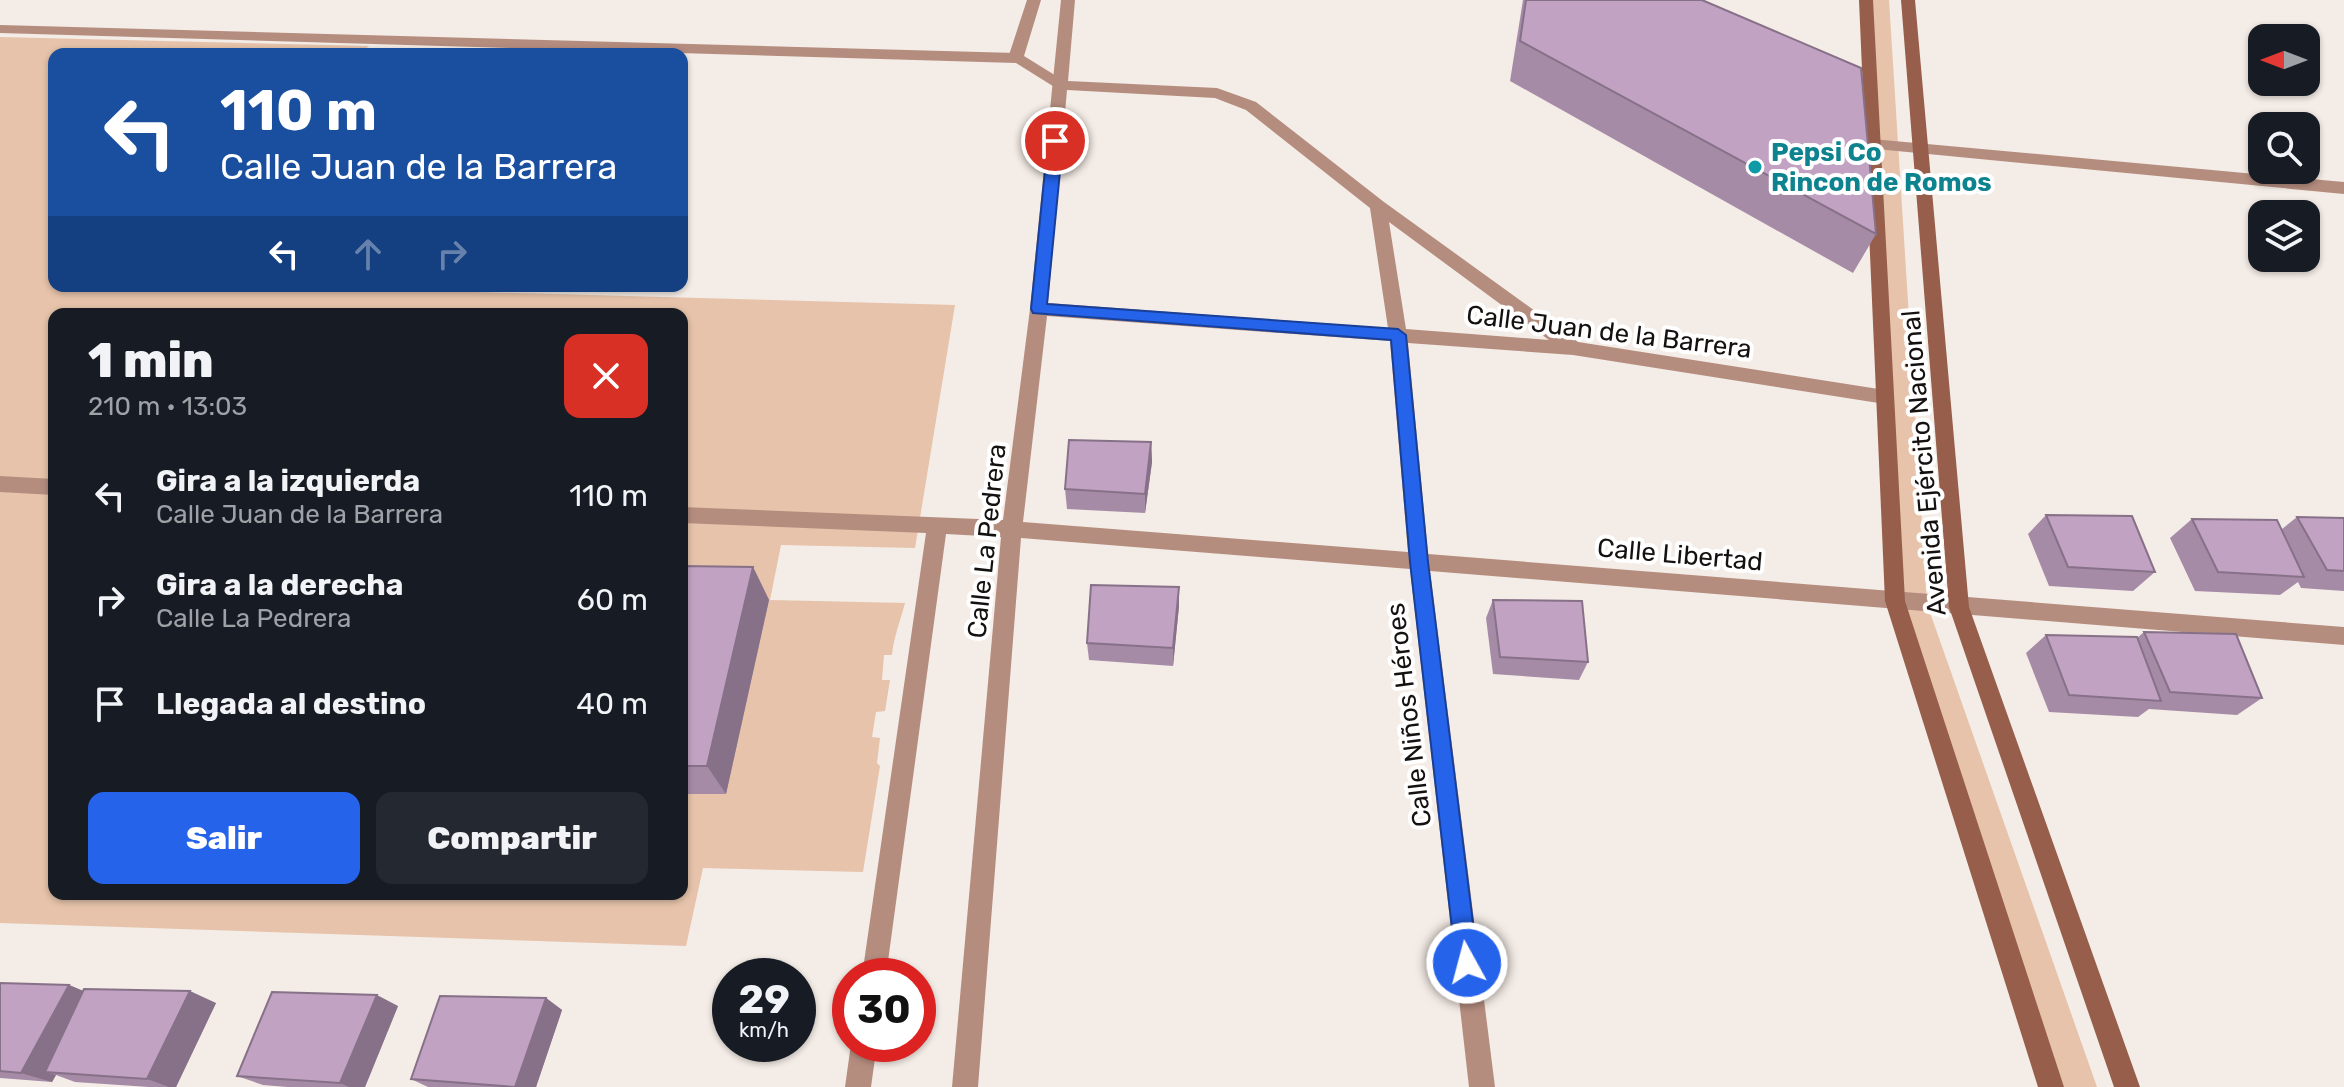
<!DOCTYPE html>
<html lang="es">
<head>
<meta charset="utf-8">
<style>
  :root { --surface:#171b24; --page:#242831; --text:#f1f3f6; --muted:#9ea1a6; --accent:#2563eb }
  body { margin:0; font-family:Rubik,sans-serif; background:var(--page); color:var(--text); height:100vh; display:flex; flex-direction:column; font-size:30px; white-space:nowrap }
  * { box-sizing:border-box; margin:0 }
  p { font-size:26px; color:var(--muted) }
  .icon { flex:none; width:44px; height:44px; fill:none; stroke:currentColor; stroke-width:2; stroke-linecap:round; stroke-linejoin:round }
  .map { position:relative; flex:1; overflow:hidden }
  .panel { position:absolute; left:48px; top:308px; width:640px; height:592px; display:flex; flex-direction:column; background:var(--surface); border-radius:16px; box-shadow:0 2px 6px #0004 }
  .panel>* { flex:none }
  .top-card { position:absolute; left:48px; top:48px; width:640px; height:244px; border-radius:16px; box-shadow:0 2px 6px #0004; background:#1a4fa0; color:#fff; overflow:hidden }
  .needle { width:52px; rotate:270deg }
  .tools { position:absolute; left:2248px; top:24px; display:grid; gap:16px }
  .tools a { display:grid; place-items:center; width:72px; height:72px; border-radius:16px; background:var(--surface); box-shadow:0 2px 6px #0004; font-size:40px }
  .speed { position:absolute; left:712px; top:958px; display:flex; gap:16px; font-size:40px; font-weight:700; text-align:center }
  .speed>* { display:grid; place-content:center; width:104px; height:104px; border-radius:50%; background:var(--surface); box-shadow:0 2px 6px #0004; line-height:1 }
  .speed small { font-size:20px; font-weight:400 }
  .speed .limit { border:12px solid #d22; background:#fff; color:#111 }
  .pin { position:absolute; display:grid; place-items:center; width:68px; height:68px; color:#fff; margin:-34px; border:4px solid #fff; border-radius:50%; box-shadow:0 2px 8px #0007 }
  .me { position:absolute; width:88px; margin:-44px; rotate:353deg; stroke-linejoin:round; filter:drop-shadow(0 0 6px #0008) }
  .turn { display:flex; align-items:center; gap:28px; height:168px; padding:0 40px; font-size:36px }
  .turn .icon { width:104px; height:104px; stroke-width:2.5 }
  .turn b { display:block; font-size:56px; line-height:68px }
  .lanes { display:flex; align-items:center; height:76px; padding:0 40px; background:#0003; justify-content:center; gap:40px; direction:ltr }
  .lanes .off { opacity:.35 }
  .round { display:grid; place-items:center; flex:none; width:84px; height:84px; border-radius:16px; background:var(--page) }
  .head { display:flex; align-items:center; justify-content:space-between; height:136px; padding:0 40px }
  h1 { font-size:48px; font-weight:800; line-height:60px }
  .button { display:flex; gap:16px; margin-top:auto; padding:16px 40px }
  .button a { flex:1; height:92px; border-radius:16px; background:var(--accent); color:#fff; font-size:32px; font-weight:800; line-height:92px; text-align:center }
  .button a+a { background:var(--page); color:var(--text) }
  ul { padding:0; list-style:none }
  li { display:flex; align-items:center; gap:24px; height:104px; padding:0 40px }
  li div { flex:1 }
  li b { display:block; font-size:30px }
  li em { font-style:normal }
  .map>svg:first-child { display:block }
  .green { fill:#e6c3aa; fill-rule:evenodd }
  .lines { fill:none; stroke-linecap:round; stroke-linejoin:round }
  .service { fill:#b58d7f; fill-rule:evenodd }
  .minor { fill:#b58d7f; fill-rule:evenodd }
  .secondary { fill:#965e4b; fill-rule:evenodd }
  .wall { fill:#a68ba7 }
  .shaded-wall { fill:#877188 }
  .building { fill:#c1a2c2; stroke:#877188; stroke-width:2 }
  .route { fill:#2563eb; stroke:#184099; stroke-width:2 }
  .culture-dot { fill:#0f9aa8; stroke:#fff; stroke-width:3 }
  .labels { text-anchor:middle; dominant-baseline:central; stroke-width:8; stroke-linejoin:round; paint-order:stroke }
  .culture-label { font-size:26px; font-weight:bold; fill:#0d838f; stroke:#fff; text-anchor:start }
  .street-label { font-size:26px; fill:#141110; stroke:#fff }
</style>
</head>
<body>
<div class="map">
<svg width="2344" height="1087" viewBox="0 0 2344 1087">
  <rect width="100%" height="100%" fill="#f4ece6"/>
  <g class="green">
    <path d="M 1869,0 L 1889,0 L 1927,604 L 2097,1087 L 2061,1087 L 1897,601 Z"/>
    <path d="M 0,37 L 369,46 L 359,54 L 54,54 L 54,286 L 465,286 L 476,292 L 955,305 L 915,548 L 781,545 L 770,600 L 905,603 C 900,622 894,636 892,655 L 884,655 L 882,680 L 890,680 L 885,711 L 876,712 L 872,737 L 880,738 L 877,763 L 880,766 L 863,872 L 703,868 L 686,946 L 0,923 ZM 54,314 L 682,314 L 682,894 L 54,894 Z"/>
  </g>
  <g class="lines">
    <path class="service" d="M 1027,0 L 1041,0 L 1024,56 L 1066,82 L 1066,88 L 1056,88 L 1008,58 Z"/>
    <g class="minor">
      <path d="M 1061,0 L 1075,0 L 1068,81 L 1217,88 L 1256,102 L 1384,202 L 1578,342 L 1885,390 L 1894,397 L 1885,404 L 1573,355 L 1408,343 L 1428,554 L 2344,627 L 2344,645 L 1430,571 L 1495,1087 L 1469,1087 L 1410,569 L 1021,538 L 978,1087 L 952,1087 L 1001,537 L 946,534 L 886,976 L 862,976 L 926,533 L 682,523 L 682,507 L 1003,520 L 1030,309 ZM 1067,90 L 1215,98 L 1246,110 L 1370,208 L 1388,328 L 1048,303 ZM 1389,222 L 1549,340 L 1406,329 ZM 1047,316 L 1390,341 L 1408,552 L 1023,522 Z"/>
      <path d="M 0,25 L 1016,53 L 1024,58 L 1016,63 L 0,33 Z"/>
      <path d="M 1872,139 L 2344,182 L 2344,194 L 1866,148 L 1864,144 Z"/>
      <path d="M 0,476 L 54,479 L 54,495 L 0,492 Z"/>
      <path d="M 851,1044 L 877,1044 L 871,1087 L 845,1087 Z"/>
    </g>
    <g class="secondary">
      <path d="M 1859,0 L 1873,0 L 1905,601 L 2064,1087 L 2038,1087 L 1885,601 Z"/>
      <path d="M 1901,0 L 1915,0 L 1969,607 L 2140,1087 L 2114,1087 L 1949,607 Z"/>
    </g>
  </g>
  <g class="wall">
    <path d="M 1523,0 L 1702,0 L 1876,234 L 1853,273 L 1510,81 Z"/>
    <path d="M 1151,442 L 1152,462 L 1145,513 L 1067,509 L 1065,489 Z"/>
    <path d="M 2046,515 L 2155,572 L 2133,591 L 2049,586 L 2028,534 Z"/>
    <path d="M 2297,517 L 2344,518 L 2344,591 L 2301,588 L 2298,582 L 2280,595 L 2195,591 L 2170,538 L 2192,519 L 2282,529 Z"/>
    <path d="M 682,566 L 753,567 L 769,600 L 726,794 L 682,794 Z"/>
    <path d="M 1179,587 L 1179,606 L 1173,666 L 1089,660 L 1087,643 Z"/>
    <path d="M 1493,600 L 1588,662 L 1579,680 L 1493,674 L 1486,618 Z"/>
    <path d="M 2144,632 L 2262,698 L 2237,715 L 2149,709 L 2138,717 L 2049,712 L 2026,653 L 2046,635 L 2137,638 Z"/>
    <path d="M 0,983 L 69,985 L 83,991 L 216,1003 L 176,1087 L 149,1087 L 75,1082 L 56,1075 L 52,1082 L 0,1078 Z"/>
    <path d="M 546,998 L 562,1010 L 536,1087 L 428,1087 L 411,1079 Z"/>
    <path d="M 398,1006 L 365,1087 L 287,1087 L 263,1085 L 237,1076 Z"/>
  </g>
  <g class="shaded-wall">
    <path d="M 1151,442 L 1152,462 L 1145,513 L 1145,494 Z"/>
    <path d="M 753,567 L 769,600 L 726,794 L 707,766 Z"/>
    <path d="M 1179,587 L 1179,606 L 1173,666 L 1173,648 Z"/>
    <path d="M 69,985 L 98,997 L 45,1072 L 56,1075 L 52,1082 L 21,1073 Z"/>
    <path d="M 190,991 L 216,1003 L 176,1087 L 169,1087 L 147,1079 Z"/>
    <path d="M 377,995 L 398,1006 L 365,1087 L 349,1087 L 340,1083 Z"/>
    <path d="M 546,998 L 562,1010 L 536,1087 L 515,1087 Z"/>
  </g>
  <g class="building">
    <path d="M 1526,0 L 1702,0 L 1861,68 L 1876,234 L 1520,41 Z"/>
    <path d="M 1069,440 L 1151,442 L 1145,494 L 1065,489 Z"/>
    <path d="M 2046,515 L 2132,516 L 2155,572 L 2068,567 Z"/>
    <path d="M 2297,517 L 2344,518 L 2344,571 L 2327,570 Z"/>
    <path d="M 2192,519 L 2277,520 L 2304,577 L 2218,572 Z"/>
    <path d="M 682,566 L 753,567 L 707,766 L 682,766 Z"/>
    <path d="M 1091,585 L 1179,587 L 1173,648 L 1087,643 Z"/>
    <path d="M 1493,600 L 1582,601 L 1588,662 L 1500,657 Z"/>
    <path d="M 2144,632 L 2236,634 L 2262,698 L 2170,692 Z"/>
    <path d="M 2046,635 L 2137,637 L 2161,701 L 2069,695 Z"/>
    <path d="M 0,983 L 69,985 L 21,1073 L 0,1071 Z"/>
    <path d="M 84,989 L 190,991 L 147,1079 L 45,1072 Z"/>
    <path d="M 272,992 L 377,995 L 340,1083 L 237,1076 Z"/>
    <path d="M 440,996 L 546,998 L 515,1087 L 411,1079 Z"/>
  </g>
  <path class="route" d="M 1055,136 L 1063,141 L 1047,304 L 1398,329 L 1406,335 L 1428,562 L 1478,963 L 1475,971 L 1467,974 L 1460,971 L 1456,963 L 1410,562 L 1391,340 L 1033,313 L 1031,309 L 1048,141 Z"/>
  <circle class="culture-dot" cx="1755" cy="167" r="8"/>
  <g class="labels">
    <g class="culture-label">
      <text x="1771" y="152">Pepsi Co<tspan x="1771" dy="30">Rincon de Romos</tspan></text>
    </g>
    <g class="street-label">
      <text transform="translate(1609 332) rotate(7)">Calle Juan de la Barrera</text>
      <text transform="translate(1924 463) rotate(-95)">Avenida Ejército Nacional</text>
      <text transform="translate(987 541) rotate(-84)">Calle La Pedrera</text>
      <text transform="translate(1680 555) rotate(5)">Calle Libertad</text>
      <text transform="translate(1409 715) rotate(-97)">Calle Niños Héroes</text>
    </g>
  </g>
</svg>
<div class="tools">
<a><svg class="needle" viewBox="-14 -14 28 28"><path d="M0-13l5 13h-10z" fill="#e53935"/><path d="M0 13l5-13h-10z" fill="#9ea1a6"/></svg></a>
<a><svg class="icon" aria-label="search" viewBox="0 0 24 24"><circle cx="10" cy="10" r="6"/><path d="M15 15l6 6"/></svg></a>
<a><svg class="icon" aria-label="layers" viewBox="0 0 24 24"><path d="M12 4l9 5-9 5-9-5zM3 14l9 5 9-5"/></svg></a>
</div>
<div class="speed"><div>29<small>km/h</small></div><div class="limit">30</div></div>
<div class="pin" style="left:1055px;top:141px;background:#d93025"><svg class="icon" aria-label="arrive" viewBox="0 0 24 24"><path d="M6 21V4h12l-3 4 3 4H6"/></svg></div>
<svg class="me" style="left:1467px;top:963px" viewBox="-20 -20 40 40"><circle r="17" fill="#2563eb" stroke="#fff" stroke-width="3"/><path d="M0-11L8 9 0 5-8 9z" fill="#fff"/></svg>
<div class="top-card">
<div class="turn"><svg class="icon" aria-label="left" viewBox="0 0 24 24"><path d="M17 20v-9H6M10 6l-5 5 5 5"/></svg><div><b>110 m</b>Calle Juan de la Barrera</div></div>
<div class="lanes"><svg class="icon" aria-label="left" viewBox="0 0 24 24"><path d="M17 20v-9H6M10 6l-5 5 5 5"/></svg><svg class="icon off" aria-label="ahead" viewBox="0 0 24 24"><path d="M12 20V5M6 11l6-6 6 6"/></svg><svg class="icon off" aria-label="right" viewBox="0 0 24 24"><path d="M7 20v-9h11M14 6l5 5-5 5"/></svg></div>
</div>
<section class="panel">
<div class="head"><div><h1>1 min</h1><p>210 m · 13:03</p></div><a class="round" style="background:#d93025;color:#fff"><svg class="icon" aria-label="close" viewBox="0 0 24 24"><path d="M6 6l12 12M18 6L6 18"/></svg></a></div>
<ul>
<li><svg class="icon" aria-label="left" viewBox="0 0 24 24"><path d="M17 20v-9H6M10 6l-5 5 5 5"/></svg><div><b>Gira a la izquierda</b><p>Calle Juan de la Barrera</p></div><em>110 m</em></li>
<li><svg class="icon" aria-label="right" viewBox="0 0 24 24"><path d="M7 20v-9h11M14 6l5 5-5 5"/></svg><div><b>Gira a la derecha</b><p>Calle La Pedrera</p></div><em>60 m</em></li>
<li><svg class="icon" aria-label="arrive" viewBox="0 0 24 24"><path d="M6 21V4h12l-3 4 3 4H6"/></svg><div><b>Llegada al destino</b></div><em>40 m</em></li>
</ul>
<div class="button"><a>Salir</a><a>Compartir</a></div>
</section>
</div>
</body>
</html>
